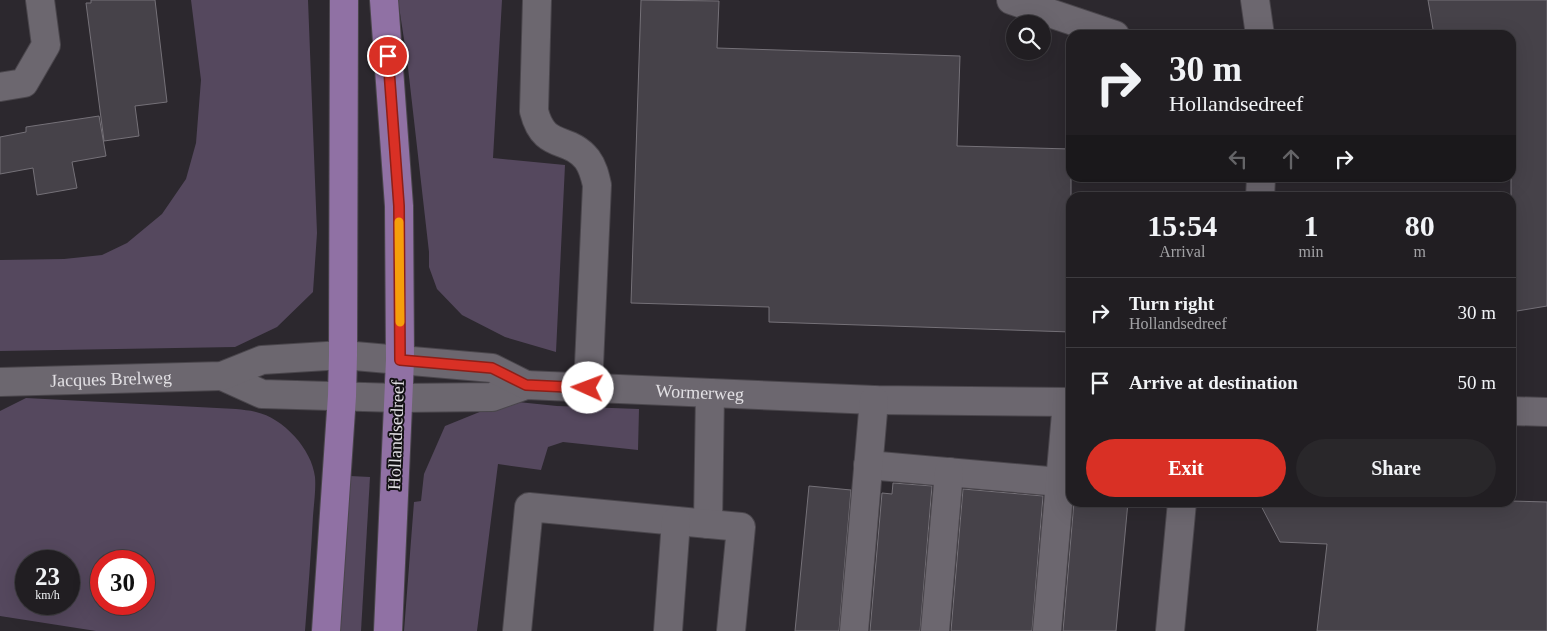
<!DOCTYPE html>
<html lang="en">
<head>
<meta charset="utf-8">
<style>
  :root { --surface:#211e22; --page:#29272a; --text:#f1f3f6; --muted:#a2a2a5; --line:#3e3c40; --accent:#d93025 }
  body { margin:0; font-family:Georgia,serif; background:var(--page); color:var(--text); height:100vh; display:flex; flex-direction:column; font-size:19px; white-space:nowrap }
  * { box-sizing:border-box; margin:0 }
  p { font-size:16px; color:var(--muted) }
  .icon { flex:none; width:28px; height:28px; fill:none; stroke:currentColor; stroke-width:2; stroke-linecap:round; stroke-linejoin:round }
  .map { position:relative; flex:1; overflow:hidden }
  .panel { position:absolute; left:1066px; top:192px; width:450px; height:315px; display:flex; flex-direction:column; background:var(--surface); border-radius:15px; box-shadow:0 5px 20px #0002,0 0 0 1px var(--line) }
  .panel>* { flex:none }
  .banner { position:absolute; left:1066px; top:30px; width:450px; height:152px; border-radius:15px; box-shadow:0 5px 20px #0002,0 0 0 1px var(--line); background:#211e22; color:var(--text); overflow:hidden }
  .buttons { position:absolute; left:1006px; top:15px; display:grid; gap:10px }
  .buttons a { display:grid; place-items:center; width:45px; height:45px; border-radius:50%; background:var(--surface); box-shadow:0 5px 20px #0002,0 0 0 1px var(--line); font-size:25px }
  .speed { position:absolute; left:15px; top:550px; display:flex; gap:10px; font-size:25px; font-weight:700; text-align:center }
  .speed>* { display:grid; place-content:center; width:65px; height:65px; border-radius:50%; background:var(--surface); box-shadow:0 5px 20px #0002,0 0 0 1px var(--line); line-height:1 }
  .speed small { font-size:12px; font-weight:400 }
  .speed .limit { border:8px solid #d22; background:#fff; color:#111 }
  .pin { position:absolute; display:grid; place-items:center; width:42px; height:42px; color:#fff; margin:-21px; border:2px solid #fff; border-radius:50%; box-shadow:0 1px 5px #0007 }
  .me { position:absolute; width:55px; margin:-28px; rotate:272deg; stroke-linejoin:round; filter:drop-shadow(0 0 4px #0008) }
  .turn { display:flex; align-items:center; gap:18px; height:105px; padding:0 20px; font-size:22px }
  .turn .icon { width:65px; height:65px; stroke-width:2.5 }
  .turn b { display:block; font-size:35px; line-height:42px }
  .lanes { display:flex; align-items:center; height:48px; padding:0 20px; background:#0003; justify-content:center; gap:25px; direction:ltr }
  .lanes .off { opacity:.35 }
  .eta { display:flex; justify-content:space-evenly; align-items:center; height:85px; text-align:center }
  .eta b { font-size:30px; font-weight:600; line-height:35px }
  .primary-button { display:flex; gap:10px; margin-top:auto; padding:10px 20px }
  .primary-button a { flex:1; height:58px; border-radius:30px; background:var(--accent); color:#fff; font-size:20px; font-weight:600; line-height:58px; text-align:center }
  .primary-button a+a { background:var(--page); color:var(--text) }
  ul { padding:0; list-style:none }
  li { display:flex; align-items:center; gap:15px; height:70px; padding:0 20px; border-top:1px solid var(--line) }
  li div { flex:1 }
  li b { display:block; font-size:19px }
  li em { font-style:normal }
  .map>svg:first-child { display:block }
  .green { fill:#55485e; fill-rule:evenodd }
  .building { fill:#464249; stroke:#757178 }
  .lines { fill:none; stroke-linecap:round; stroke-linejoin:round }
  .minor-casing { stroke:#4a464c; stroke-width:30 }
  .major-casing { stroke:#4a464c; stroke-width:30 }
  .minor { stroke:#6c676f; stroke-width:28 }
  .major { stroke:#9071a4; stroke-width:28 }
  .route-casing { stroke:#8d1f18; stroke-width:12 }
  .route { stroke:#d93025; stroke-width:9 }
  .slow { stroke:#f59e0b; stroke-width:9 }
  .labels { text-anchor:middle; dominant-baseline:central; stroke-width:4; stroke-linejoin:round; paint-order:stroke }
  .street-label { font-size:18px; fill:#e2e0e4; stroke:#131114 }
</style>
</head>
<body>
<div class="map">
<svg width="1547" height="631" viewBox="0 0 1547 631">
  <rect width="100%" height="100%" fill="#2c282e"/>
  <g class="green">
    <path d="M 191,0 L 308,0 L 317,233 L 313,292 L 277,327 L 235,347 L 0,351 L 0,260 L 64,259 L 102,255 L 127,243 L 162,214 L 186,179 L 196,143 L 201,80 Z"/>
    <path d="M 398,0 L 502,0 L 493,158 L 565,165 L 556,352 L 505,337 L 462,315 L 437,289 L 429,267 L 429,252 L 407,59 Z"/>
    <path d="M 26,398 L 236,409 C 243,410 249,410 256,412 C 283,418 312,449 315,477 C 316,489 314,503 313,516 C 311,554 308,593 305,631 L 96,631 L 0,616 L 0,411 ZM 26,561 L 69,561 L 69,604 L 26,604 ZM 101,561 L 144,561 L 144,604 L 101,604 Z"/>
    <path d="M 518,402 L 557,406 L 639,409 L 638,450 L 563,442 L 548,447 L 541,470 L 498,464 L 477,631 L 404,631 L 414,502 L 421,501 L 424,474 L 445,426 L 482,411 Z"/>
    <path d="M 350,476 L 370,477 L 361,631 L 337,631 Z"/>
  </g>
  <g class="building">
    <path d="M 91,0 L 155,0 L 167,102 L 135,106 L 139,136 L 104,141 L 86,3 L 91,3 Z"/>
    <path d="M 641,0 L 719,1 L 717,48 L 960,56 L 957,146 L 1071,149 L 1071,332 L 769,322 L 769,307 L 631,303 Z"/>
    <path d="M 1428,0 L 1547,0 L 1547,306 L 1511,312 L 1511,35 L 1434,35 Z"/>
    <path d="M 99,116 L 106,156 L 72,162 L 77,188 L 37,195 L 33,168 L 0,174 L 0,137 L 26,132 L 26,127 Z"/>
    <path d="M 893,483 L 932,486 L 920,631 L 870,631 L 882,493 L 892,494 Z"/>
    <path d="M 809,486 L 851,490 L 839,631 L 795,631 Z"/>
    <path d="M 963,489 L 1043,496 L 1032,631 L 951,631 Z"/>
    <path d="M 1511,501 L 1547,502 L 1547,631 L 1317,631 L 1327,544 L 1280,542 L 1259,502 L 1511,502 Z"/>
    <path d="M 1074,502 L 1128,502 L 1116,631 L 1063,631 Z"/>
  </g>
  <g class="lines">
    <defs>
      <g id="minor">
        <path d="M 537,0 L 534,111 C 544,151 568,135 587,159 C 593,167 595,176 597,185 L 588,388"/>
        <path d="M 1011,0 L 1115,35"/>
        <path d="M 1255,0 L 1260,35"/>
        <path d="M 0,87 L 24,83 L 46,45 L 40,0"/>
        <path d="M 1260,198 L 1261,178"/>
        <path id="s1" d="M 222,376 L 262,394 L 398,398 L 492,397 L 526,385 L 874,400 L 1071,402"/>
        <path id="s2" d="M 0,382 L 222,376 L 262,360 L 343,355 L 492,368 L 526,385"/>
        <path d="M 1511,411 L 1547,412"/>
        <path d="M 868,465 L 1060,482"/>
        <path d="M 708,524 L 710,393"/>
        <path d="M 517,631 L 529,507 L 741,527 L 731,631"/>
        <path d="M 668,631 L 676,521"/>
        <path d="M 854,631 L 874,400"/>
        <path d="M 935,631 L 949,472"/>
        <path d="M 1047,631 L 1067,402"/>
        <path d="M 1170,631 L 1182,502"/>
      </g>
      <g id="major">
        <path d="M 384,0 L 399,206 L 400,360 L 388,631"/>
        <path d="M 326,631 L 342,396 L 343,355 L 344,0"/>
      </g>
    </defs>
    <use href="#minor" class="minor-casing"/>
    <use href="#major" class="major-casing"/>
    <use href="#minor" class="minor"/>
    <use href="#major" class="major"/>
  </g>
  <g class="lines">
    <defs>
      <path id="route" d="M 388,56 L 399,206 L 400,360 L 492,368 L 526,385 L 588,388"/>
    </defs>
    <use href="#route" class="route-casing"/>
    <use href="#route" class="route"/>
    <path class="slow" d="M 399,222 L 400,322"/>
  </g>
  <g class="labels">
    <g class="street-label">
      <text stroke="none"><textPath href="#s2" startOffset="111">Jacques Brelweg</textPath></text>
      <text stroke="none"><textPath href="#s1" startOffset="484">Wormerweg</textPath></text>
      <text transform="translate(396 435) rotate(-88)">Hollandsedreef</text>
    </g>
  </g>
</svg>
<div class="buttons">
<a><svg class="icon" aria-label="search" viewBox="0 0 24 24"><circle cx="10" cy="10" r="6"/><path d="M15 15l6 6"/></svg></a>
</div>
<div class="speed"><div>23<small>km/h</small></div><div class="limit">30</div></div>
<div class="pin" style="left:388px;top:56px;background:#d93025"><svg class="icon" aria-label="arrive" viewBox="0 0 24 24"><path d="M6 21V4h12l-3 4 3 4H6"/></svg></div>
<svg class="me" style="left:588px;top:388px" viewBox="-20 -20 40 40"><circle r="19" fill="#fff"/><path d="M0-13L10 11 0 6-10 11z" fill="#d93025"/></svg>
<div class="banner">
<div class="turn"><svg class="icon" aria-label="right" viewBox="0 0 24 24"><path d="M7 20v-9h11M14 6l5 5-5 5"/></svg><div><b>30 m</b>Hollandsedreef</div></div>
<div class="lanes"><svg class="icon off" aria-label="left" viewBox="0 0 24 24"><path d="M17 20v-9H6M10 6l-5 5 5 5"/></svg><svg class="icon off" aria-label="ahead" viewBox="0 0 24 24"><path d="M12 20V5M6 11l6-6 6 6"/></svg><svg class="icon" aria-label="right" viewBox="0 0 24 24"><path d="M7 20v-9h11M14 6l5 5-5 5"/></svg></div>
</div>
<section class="panel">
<div class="eta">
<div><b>15:54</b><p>Arrival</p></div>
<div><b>1</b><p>min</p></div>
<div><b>80</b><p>m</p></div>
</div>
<ul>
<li><svg class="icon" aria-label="right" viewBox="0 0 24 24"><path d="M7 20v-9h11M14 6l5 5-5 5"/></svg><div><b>Turn right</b><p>Hollandsedreef</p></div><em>30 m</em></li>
<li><svg class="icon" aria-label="arrive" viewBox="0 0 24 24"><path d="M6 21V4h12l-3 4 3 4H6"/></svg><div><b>Arrive at destination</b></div><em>50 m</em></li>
</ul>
<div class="primary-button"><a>Exit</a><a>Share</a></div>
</section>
</div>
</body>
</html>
